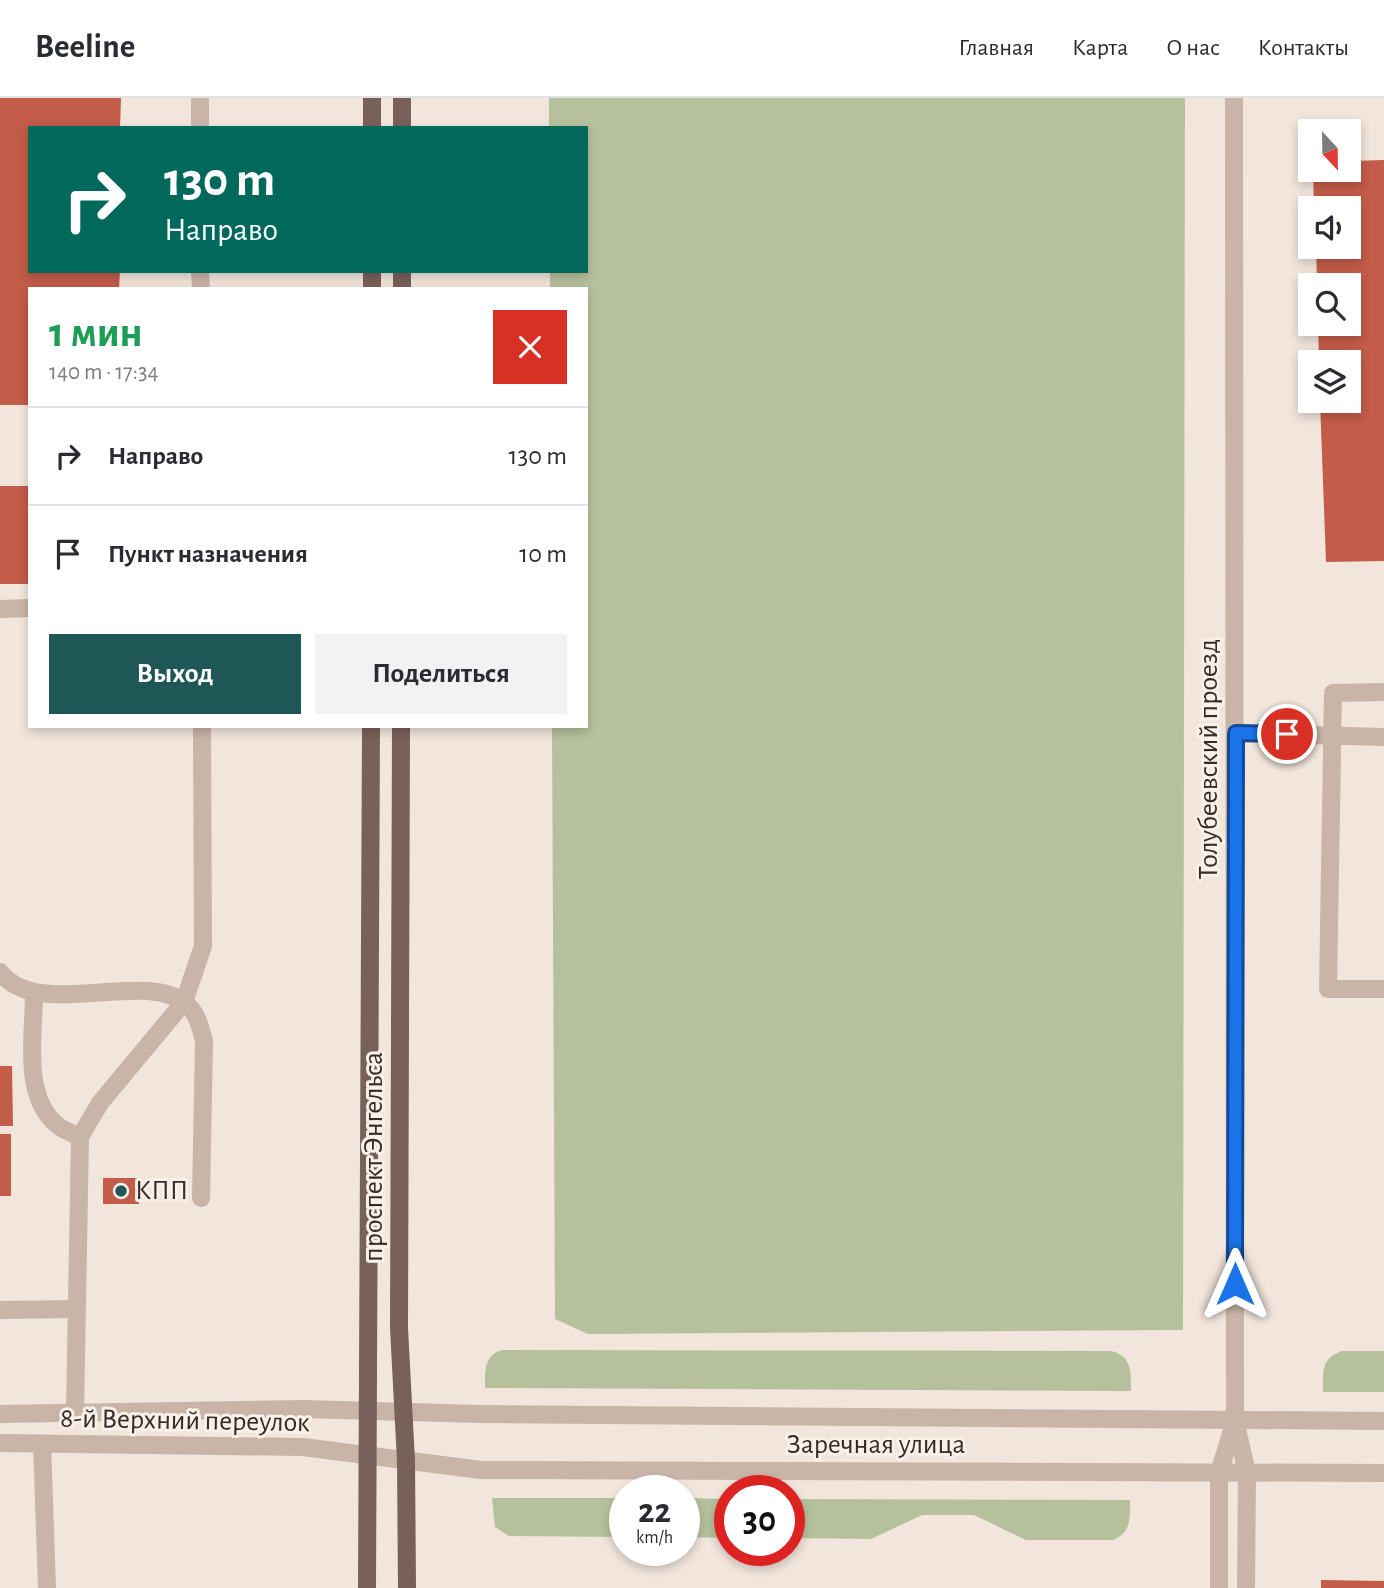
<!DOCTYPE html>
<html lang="ru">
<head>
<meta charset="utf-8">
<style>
  :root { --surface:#fff; --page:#f2f2f3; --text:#2b2b33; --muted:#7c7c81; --line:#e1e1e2; --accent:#1e5756 }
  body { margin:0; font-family:"Alegreya Sans",sans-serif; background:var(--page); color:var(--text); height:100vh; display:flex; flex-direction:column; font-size:26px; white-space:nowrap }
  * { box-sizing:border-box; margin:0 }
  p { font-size:23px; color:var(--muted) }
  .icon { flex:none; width:38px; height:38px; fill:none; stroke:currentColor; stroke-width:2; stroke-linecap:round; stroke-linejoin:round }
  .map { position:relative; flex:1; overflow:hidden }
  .panel { position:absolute; left:28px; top:189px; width:560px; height:441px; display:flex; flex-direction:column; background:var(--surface); border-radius:0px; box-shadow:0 4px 10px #0003 }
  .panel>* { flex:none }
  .banner { position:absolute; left:28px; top:28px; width:560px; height:147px; border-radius:0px; box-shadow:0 4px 10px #0003; background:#00695c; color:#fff; overflow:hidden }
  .needle { width:46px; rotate:158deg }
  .buttons { position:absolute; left:1298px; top:21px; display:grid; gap:14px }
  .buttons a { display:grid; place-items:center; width:63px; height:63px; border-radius:0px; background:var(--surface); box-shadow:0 4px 10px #0003; font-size:35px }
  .speed { position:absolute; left:609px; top:1377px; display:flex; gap:14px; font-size:35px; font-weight:700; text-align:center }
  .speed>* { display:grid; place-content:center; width:91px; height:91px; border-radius:50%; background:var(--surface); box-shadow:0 4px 10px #0003; line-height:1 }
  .speed small { font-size:18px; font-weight:400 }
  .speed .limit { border:10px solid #d22; background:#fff; color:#111 }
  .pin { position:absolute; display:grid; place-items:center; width:60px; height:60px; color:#fff; margin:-30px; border:4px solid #fff; border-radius:50%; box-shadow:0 2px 7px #0007 }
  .me { position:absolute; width:77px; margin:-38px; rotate:0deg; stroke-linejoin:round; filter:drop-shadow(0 0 5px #0008) }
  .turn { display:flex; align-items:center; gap:24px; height:147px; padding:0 21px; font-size:32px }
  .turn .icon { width:91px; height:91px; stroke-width:2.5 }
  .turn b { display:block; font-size:49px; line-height:60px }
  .round { display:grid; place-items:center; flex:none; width:74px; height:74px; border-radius:0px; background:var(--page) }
  .overview { display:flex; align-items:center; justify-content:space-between; height:119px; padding:0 21px }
  h1 { font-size:42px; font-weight:600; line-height:52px; color:#1e9e55 }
  .cta { display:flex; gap:14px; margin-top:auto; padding:14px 21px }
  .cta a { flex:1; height:80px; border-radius:0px; background:var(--accent); color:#fff; font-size:28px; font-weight:600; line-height:80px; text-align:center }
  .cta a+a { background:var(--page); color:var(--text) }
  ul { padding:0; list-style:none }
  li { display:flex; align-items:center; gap:21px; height:98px; padding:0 21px; border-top:2px solid var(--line) }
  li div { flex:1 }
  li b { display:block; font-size:26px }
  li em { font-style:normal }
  header { display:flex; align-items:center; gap:42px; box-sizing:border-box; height:98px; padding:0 35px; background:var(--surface); border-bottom:2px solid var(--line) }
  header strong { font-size:33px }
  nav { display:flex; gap:38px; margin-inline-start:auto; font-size:24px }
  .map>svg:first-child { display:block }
  .green { fill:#b7c09c }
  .building { fill:#c35c48 }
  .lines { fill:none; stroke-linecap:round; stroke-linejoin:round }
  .minor { stroke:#c9b4a8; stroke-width:18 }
  .major { stroke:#786159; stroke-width:18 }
  .route-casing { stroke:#114b97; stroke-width:18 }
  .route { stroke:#1a73e8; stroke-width:12 }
  .poi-dot { fill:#1e5756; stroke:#f9f0e8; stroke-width:2.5 }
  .labels { text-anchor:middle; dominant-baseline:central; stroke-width:6; stroke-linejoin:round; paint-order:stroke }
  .street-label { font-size:28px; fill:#362b28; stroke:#f9f0e8 }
  .poi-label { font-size:28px; fill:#362b28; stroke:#f9f0e8; text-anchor:start }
</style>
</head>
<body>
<header>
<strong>Beeline</strong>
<nav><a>Главная</a><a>Карта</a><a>О нас</a><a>Контакты</a></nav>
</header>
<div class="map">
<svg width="1384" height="1490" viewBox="0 0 1384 1490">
  <rect width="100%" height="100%" fill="#f1e5dc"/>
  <g class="green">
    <path d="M 549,0 L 1185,0 L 1183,1232 L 588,1236 L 555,1221 L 552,628 L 586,628 L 586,191 L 550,191 L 550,173 L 586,173 L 586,30 L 549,30 Z"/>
    <path d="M 503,1252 L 1111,1253 C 1132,1258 1131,1273 1131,1293 L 485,1290 C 485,1273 484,1256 503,1252 Z"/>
    <path d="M 1342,1253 L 1384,1253 L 1384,1294 L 1323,1294 C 1323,1274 1321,1260 1342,1253 Z"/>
    <path d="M 492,1400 L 625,1400 L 625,1439 L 509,1438 L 495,1429 Z"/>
    <path d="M 684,1400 L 730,1401 L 730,1440 L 684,1439 Z"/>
    <path d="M 789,1401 L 1130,1402 C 1130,1419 1132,1434 1113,1442 L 1026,1442 L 974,1417 L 922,1417 L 871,1441 L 789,1440 Z"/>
  </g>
  <g class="building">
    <path d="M 0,0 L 121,0 L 120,30 L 30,30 L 30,173 L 120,173 L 119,191 L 30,191 L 30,307 L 0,307 Z"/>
    <path d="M 1384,62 L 1384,463 L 1326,464 L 1320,303 L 1349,303 L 1349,264 L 1319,264 L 1318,226 L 1349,226 L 1349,187 L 1317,187 L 1316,149 L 1349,149 L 1349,110 L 1314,110 L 1313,72 L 1349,72 L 1349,63 Z"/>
    <rect x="0" y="388" width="30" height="98"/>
    <path d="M 0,968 L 12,968 L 13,1028 L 0,1028 Z"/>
    <rect x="0" y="1036" width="11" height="62"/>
    <rect x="103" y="1080" width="36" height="26"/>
    <path d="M 1321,1482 L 1384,1483 L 1384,1490 L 1321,1490 Z"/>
  </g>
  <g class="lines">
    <g class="minor">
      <path d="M 200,0 L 200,30"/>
      <path d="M 1234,0 L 1235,1322 L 1247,1375 L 1246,1490"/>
      <path d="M 200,173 L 201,191"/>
      <path d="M 0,511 L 30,510"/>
      <path d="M 1384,594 L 1333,595 L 1328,891 L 1384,891"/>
      <path d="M 1236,635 L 1384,639"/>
      <path d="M 0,874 C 38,923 143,871 185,905 C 197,914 200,928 204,943 L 201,1100"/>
      <path d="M 34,896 C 34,935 22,997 56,1026 C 62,1032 72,1035 80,1039"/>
      <path d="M 0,1212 L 77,1211"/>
      <path d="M 75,1315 L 80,1039 L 100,1005 L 184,904 L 203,848 L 202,628"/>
      <path d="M 0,1316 L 304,1311 L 480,1316 L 1384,1323"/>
      <path d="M 0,1345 L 303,1349 L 481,1372 L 1384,1375"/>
      <path d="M 42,1346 L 47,1490"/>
      <path d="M 1219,1490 L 1219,1375 L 1234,1326"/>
    </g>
    <g class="major">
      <path d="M 372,30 L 372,0"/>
      <path d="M 402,30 L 402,0"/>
      <path d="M 372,191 L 372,173"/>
      <path d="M 402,191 L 402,173"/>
      <path d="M 401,628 L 399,1230 L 406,1363 L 407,1490"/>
      <path d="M 367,1490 L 371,628"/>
    </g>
  </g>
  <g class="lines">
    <defs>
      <path id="route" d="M 1235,1186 L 1236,635 L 1287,636"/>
    </defs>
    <use href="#route" class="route-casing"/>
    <use href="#route" class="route"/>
  </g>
  <circle class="poi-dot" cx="121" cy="1093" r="7"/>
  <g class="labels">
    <g class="street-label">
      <text transform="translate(1209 661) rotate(-90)">Толубеевский проезд</text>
      <text transform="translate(374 1059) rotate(-90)">проспект Энгельса</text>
      <text transform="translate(185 1323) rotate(1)">8-й Верхний переулок</text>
      <text x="876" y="1347">Заречная улица</text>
    </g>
    <g class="poi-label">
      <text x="135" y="1093">КПП</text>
    </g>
  </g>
</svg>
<div class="buttons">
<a><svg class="needle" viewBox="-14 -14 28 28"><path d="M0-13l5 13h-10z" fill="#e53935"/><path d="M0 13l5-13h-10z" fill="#7c7c81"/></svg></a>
<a><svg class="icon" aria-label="sound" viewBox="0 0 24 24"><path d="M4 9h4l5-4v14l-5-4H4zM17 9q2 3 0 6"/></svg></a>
<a><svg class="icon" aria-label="search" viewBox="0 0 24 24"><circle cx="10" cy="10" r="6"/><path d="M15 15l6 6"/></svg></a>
<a><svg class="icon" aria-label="layers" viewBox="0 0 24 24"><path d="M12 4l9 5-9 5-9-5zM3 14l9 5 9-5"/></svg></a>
</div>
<div class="speed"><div>22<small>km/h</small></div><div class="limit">30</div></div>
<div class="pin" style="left:1287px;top:636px;background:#d93025"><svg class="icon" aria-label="arrive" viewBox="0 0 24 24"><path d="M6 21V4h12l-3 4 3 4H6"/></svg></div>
<svg class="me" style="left:1235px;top:1186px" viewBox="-20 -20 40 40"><path d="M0-17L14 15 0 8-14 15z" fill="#1a73e8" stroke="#fff" stroke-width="4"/></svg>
<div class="banner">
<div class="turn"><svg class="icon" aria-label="right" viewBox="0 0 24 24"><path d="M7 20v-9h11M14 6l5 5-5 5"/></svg><div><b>130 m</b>Направо</div></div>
</div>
<section class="panel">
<div class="overview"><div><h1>1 мин</h1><p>140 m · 17:34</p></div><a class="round" style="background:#d93025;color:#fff"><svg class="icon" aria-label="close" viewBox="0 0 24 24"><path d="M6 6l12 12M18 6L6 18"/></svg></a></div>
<ul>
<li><svg class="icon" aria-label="right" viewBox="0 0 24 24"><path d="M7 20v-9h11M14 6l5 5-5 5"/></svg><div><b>Направо</b></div><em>130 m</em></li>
<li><svg class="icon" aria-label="arrive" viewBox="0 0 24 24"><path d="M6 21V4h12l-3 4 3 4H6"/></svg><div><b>Пункт назначения</b></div><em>10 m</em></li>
</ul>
<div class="cta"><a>Выход</a><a>Поделиться</a></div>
</section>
</div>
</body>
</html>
